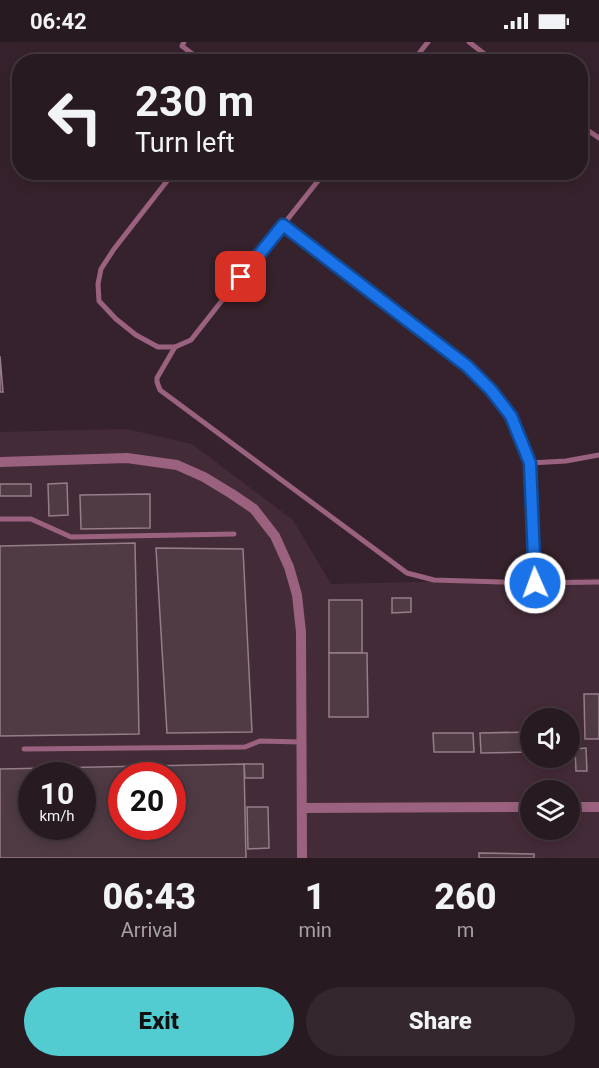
<!DOCTYPE html>
<html lang="en">
<head>
<meta charset="utf-8">
<style>
  :root { --surface:#281a21; --page:#34272e; --text:#f1f3f6; --muted:#a5a1a5; --line:#44383f; --accent:#52ccd0 }
  body { margin:0; font-family:Roboto,sans-serif; background:var(--page); color:var(--text); height:100vh; display:flex; flex-direction:column; font-size:22px; white-space:nowrap }
  * { box-sizing:border-box; margin:0 }
  p { font-size:20px; color:var(--muted) }
  .icon { flex:none; width:33px; height:33px; fill:none; stroke:currentColor; stroke-width:2; stroke-linecap:round; stroke-linejoin:round }
  .map { position:relative; height:816px; overflow:hidden }
  .side { display:flex; flex-direction:column; background:var(--surface); flex:1 }
  .side>* { flex:none }
  .banner { position:absolute; left:12px; top:12px; width:576px; height:126px; border-radius:24px; box-shadow:0 3px 15px #0003,0 0 0 2px var(--line); background:#281a21; color:var(--text); overflow:hidden }
  .fabs { position:absolute; left:520px; top:666px; display:grid; gap:12px }
  .fabs a { display:grid; place-items:center; width:60px; height:60px; border-radius:50%; background:var(--surface); box-shadow:0 3px 15px #0003,0 0 0 2px var(--line); font-size:30px }
  .speed { position:absolute; left:18px; top:720px; display:flex; gap:12px; font-size:30px; font-weight:700; text-align:center }
  .speed>* { display:grid; place-content:center; width:78px; height:78px; border-radius:50%; background:var(--surface); box-shadow:0 3px 15px #0003,0 0 0 2px var(--line); line-height:1 }
  .speed small { font-size:15px; font-weight:400 }
  .speed .limit { border:9px solid #d22; background:#fff; color:#111 }
  .pin { position:absolute; display:grid; place-items:center; width:51px; height:51px; color:#fff; margin:-26px; border-radius:12px; box-shadow:0 3px 9px #0006 }
  .me { position:absolute; width:66px; margin:-33px; rotate:358deg; stroke-linejoin:round; filter:drop-shadow(0 0 4px #0008) }
  .turn { display:flex; align-items:center; gap:21px; height:126px; padding:0 24px; font-size:27px }
  .turn .icon { width:78px; height:78px; stroke-width:2.5 }
  .turn b { display:block; font-size:42px; line-height:51px }
  .eta { display:flex; justify-content:space-evenly; align-items:center; height:102px; text-align:center }
  .eta b { font-size:36px; font-weight:800; line-height:42px }
  .cta { display:flex; gap:12px; margin-top:auto; padding:12px 24px }
  .cta a { flex:1; height:69px; border-radius:36px; background:var(--accent); color:#111; font-size:24px; font-weight:800; line-height:69px; text-align:center }
  .cta a+a { background:var(--page); color:var(--text) }
  .status { display:flex; justify-content:space-between; align-items:center; height:42px; padding:0 30px; background:var(--surface); direction:ltr }
  .status svg { height:16px; fill:currentColor }
  .map>svg:first-child { display:block }
  .built { fill:#442b38; fill-rule:evenodd }
  .building { fill:#503b45; stroke:#967d89; stroke-width:1.5; fill-rule:evenodd }
  .lines { fill:none; stroke-linecap:round; stroke-linejoin:round }
  .service { stroke:#9a627e; stroke-width:5 }
  .minor { stroke:#9a627e; stroke-width:10 }
  .route-casing { stroke:#114b97; stroke-width:15 }
  .route { stroke:#1a73e8; stroke-width:10 }
</style>
</head>
<body>
<div class="status"><b>06:42</b><svg viewBox="0 0 49 12"><path d="M0 12V9h3v3zM5 12V6h3v6zM10 12V3h3v9zM15 12V0h3v12zM26 1h20v11H26zM47 4h2v5h-2z"/></svg></div>
<div class="map">
<svg width="599" height="816" viewBox="0 0 599 816">
  <rect width="100%" height="100%" fill="#36222c"/>
  <path class="built" d="M 127,387 L 192,402 L 293,478 L 331,542 L 599,536 L 599,816 L 0,816 L 0,390 ZM 531,676 L 570,676 L 570,716 L 531,716 ZM 32,734 L 82,734 L 82,784 L 32,784 ZM 122,734 L 172,734 L 172,784 L 122,784 ZM 531,748 L 570,748 L 570,788 L 531,788 Z"/>
  <g class="building">
    <path d="M 0,314 L 3,350 L 0,350 Z"/>
    <path d="M 67,441 L 68,473 L 49,474 L 48,442 Z"/>
    <rect x="0" y="442" width="31" height="12"/>
    <path d="M 150,452 L 150,486 L 81,487 L 80,453 Z"/>
    <path d="M 135,501 L 139,692 L 0,694 L 0,504 Z"/>
    <path d="M 156,506 L 243,507 L 252,690 L 167,691 Z"/>
    <path d="M 392,556 L 411,556 L 411,570 L 392,571 Z"/>
    <rect x="329" y="558" width="33" height="53"/>
    <path d="M 329,611 L 367,611 L 368,675 L 329,675 Z"/>
    <path d="M 584,652 L 599,652 L 599,697 L 585,697 Z"/>
    <path d="M 528,690 L 528,710 L 481,711 L 480,691 Z"/>
    <path d="M 433,691 L 473,691 L 474,710 L 434,710 Z"/>
    <path d="M 586,706 L 587,729 L 576,729 L 575,707 Z"/>
    <path d="M 244,722 L 263,722 L 263,736 L 245,736 Z"/>
    <path d="M 244,722 L 246,816 L 0,816 L 0,727 ZM 32,734 L 82,734 L 82,784 L 32,784 ZM 122,734 L 172,734 L 172,784 L 122,784 Z"/>
    <path d="M 247,765 L 268,765 L 269,806 L 248,807 Z"/>
    <path d="M 479,811 L 534,812 L 534,816 L 479,816 Z"/>
  </g>
  <g class="lines">
    <g class="service">
      <path d="M 184,0 L 182,4 L 203,20"/>
      <path d="M 469,0 L 495,20"/>
      <path d="M 412,20 L 428,0"/>
      <path d="M 580,83 L 599,96"/>
      <path d="M 174,130 L 114,207 L 101,227 L 98,242 L 99,259 L 116,277 L 136,293 L 158,305 L 175,305 L 191,298 L 253,219 L 283,183"/>
      <path d="M 325,130 L 283,183 L 467,324 L 491,348 L 511,374 L 530,421 L 535,541"/>
      <path d="M 175,305 L 157,336 L 157,340 L 160,348 L 407,531 L 434,538 L 535,541 L 599,540"/>
      <path d="M 530,421 L 566,419 L 599,413"/>
      <path d="M 0,477 L 31,477 L 71,495 L 234,492"/>
      <path d="M 24,707 L 245,705 L 260,699 L 301,700"/>
    </g>
    <g class="minor">
      <path d="M 0,420 L 127,416 L 177,423 L 204,435 L 232,452 L 254,467 L 275,494 L 289,525 L 297,553 L 301,590 L 302,816"/>
      <path d="M 570,765 L 599,765"/>
      <path d="M 302,766 L 531,765"/>
    </g>
  </g>
  <g class="lines">
    <defs>
      <path id="route" d="M 241,235 L 283,183 L 467,324 L 491,348 L 511,374 L 530,421 L 535,541"/>
    </defs>
    <use href="#route" class="route-casing"/>
    <use href="#route" class="route"/>
  </g>
</svg>
<div class="fabs">
<a><svg class="icon" aria-label="sound" viewBox="0 0 24 24"><path d="M4 9h4l5-4v14l-5-4H4zM17 9q2 3 0 6"/></svg></a>
<a><svg class="icon" aria-label="layers" viewBox="0 0 24 24"><path d="M12 4l9 5-9 5-9-5zM3 14l9 5 9-5"/></svg></a>
</div>
<div class="speed"><div>10<small>km/h</small></div><div class="limit">20</div></div>
<div class="pin" style="left:241px;top:235px;background:#d93025"><svg class="icon" aria-label="arrive" viewBox="0 0 24 24"><path d="M6 21V4h12l-3 4 3 4H6"/></svg></div>
<svg class="me" style="left:535px;top:541px" viewBox="-20 -20 40 40"><circle r="17" fill="#1a73e8" stroke="#fff" stroke-width="3"/><path d="M0-11L8 9 0 5-8 9z" fill="#fff"/></svg>
<div class="banner">
<div class="turn"><svg class="icon" aria-label="left" viewBox="0 0 24 24"><path d="M17 20v-9H6M10 6l-5 5 5 5"/></svg><div><b>230 m</b>Turn left</div></div>
</div>
</div>
<section class="side">
<div class="eta">
<div><b>06:43</b><p>Arrival</p></div>
<div><b>1</b><p>min</p></div>
<div><b>260</b><p>m</p></div>
</div>
<div class="cta"><a>Exit</a><a>Share</a></div>
</section>
</body>
</html>
